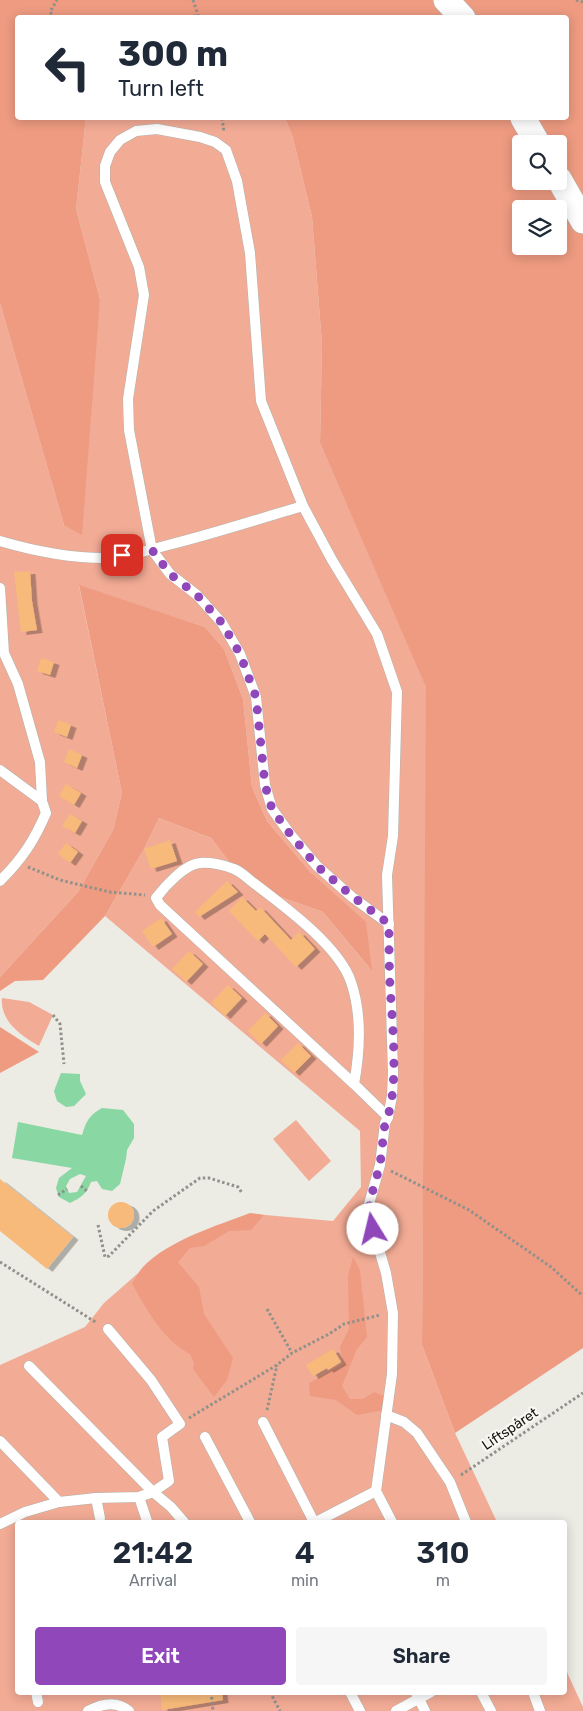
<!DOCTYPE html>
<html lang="en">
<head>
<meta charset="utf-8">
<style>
  :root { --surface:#fff; --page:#f6f6f7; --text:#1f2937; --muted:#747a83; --accent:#8f47ba }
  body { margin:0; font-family:Rubik,sans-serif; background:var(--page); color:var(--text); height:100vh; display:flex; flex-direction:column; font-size:19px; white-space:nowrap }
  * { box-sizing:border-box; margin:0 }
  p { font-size:16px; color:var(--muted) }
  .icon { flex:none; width:28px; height:28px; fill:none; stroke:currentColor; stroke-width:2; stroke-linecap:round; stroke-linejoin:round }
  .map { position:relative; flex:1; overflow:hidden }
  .panel { position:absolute; left:15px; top:1520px; width:552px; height:175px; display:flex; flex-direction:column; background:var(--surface); border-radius:5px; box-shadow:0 2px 12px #0003 }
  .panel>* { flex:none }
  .guide { position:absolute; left:15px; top:15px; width:554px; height:105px; border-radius:5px; box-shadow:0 2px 12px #0003; background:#fff; color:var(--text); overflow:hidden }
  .fabs { position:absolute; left:512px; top:135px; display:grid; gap:10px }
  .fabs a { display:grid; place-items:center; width:55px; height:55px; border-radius:5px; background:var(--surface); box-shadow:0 2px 12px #0003; font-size:25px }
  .pin { position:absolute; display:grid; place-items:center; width:42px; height:42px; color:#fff; margin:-21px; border-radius:10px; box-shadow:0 2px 8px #0006 }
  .me { position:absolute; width:55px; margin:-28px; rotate:351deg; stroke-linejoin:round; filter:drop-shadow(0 0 4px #0008) }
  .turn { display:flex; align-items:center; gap:18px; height:105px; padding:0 20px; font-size:22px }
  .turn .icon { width:65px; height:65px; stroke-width:2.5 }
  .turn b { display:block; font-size:35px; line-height:42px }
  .eta { display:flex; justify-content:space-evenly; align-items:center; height:85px; text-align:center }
  .eta b { font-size:30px; font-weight:600; line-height:35px }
  .cta { display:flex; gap:10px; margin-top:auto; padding:10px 20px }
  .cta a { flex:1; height:58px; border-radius:5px; background:var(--accent); color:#fff; font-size:20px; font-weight:600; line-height:58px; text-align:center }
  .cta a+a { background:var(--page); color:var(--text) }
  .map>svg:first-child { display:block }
  .green { fill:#f2ab95 }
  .forest { fill:#ee9b81; fill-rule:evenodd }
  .water { fill:#89d7a2; fill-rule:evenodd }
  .building { fill:#f7ba7a; filter:url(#shadow) }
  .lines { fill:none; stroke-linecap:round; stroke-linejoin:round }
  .service-casing { stroke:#b3b2ac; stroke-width:11 }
  .tertiary-casing { stroke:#b3b2ac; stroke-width:26 }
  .path { stroke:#91918b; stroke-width:3; stroke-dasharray:2.5 2.5; stroke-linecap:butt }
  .service { stroke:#fff; stroke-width:10 }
  .tertiary { stroke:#fff; stroke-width:25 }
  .route { stroke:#8f47ba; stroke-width:9; stroke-dasharray:0 16.2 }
  .labels { text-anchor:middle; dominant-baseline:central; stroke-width:4.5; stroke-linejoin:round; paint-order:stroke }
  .street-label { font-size:14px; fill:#151512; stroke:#f9f8f1 }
</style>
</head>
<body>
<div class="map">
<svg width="583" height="1711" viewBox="0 0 583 1711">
  <defs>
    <filter id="shadow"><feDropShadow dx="5.5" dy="3" stdDeviation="0" flood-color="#0004"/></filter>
  </defs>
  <rect width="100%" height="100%" fill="#ecebe4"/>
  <g class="green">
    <path d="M 86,118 L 285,118 L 293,138 L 312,217 L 322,344 L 320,443 L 427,687 L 422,1345 L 455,1433 L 497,1522 L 18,1522 L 18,1692 L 565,1692 L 565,1668 L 583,1707 L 583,1711 L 0,1711 L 0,1365 L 85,1327 L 104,1303 L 144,1268 L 254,1214 L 333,1221 L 361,1187 L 360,1131 L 105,916 L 144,849 L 159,818 L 211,838 L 247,885 L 323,912 L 371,970 L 311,873 L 267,821 L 252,787 L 243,699 L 224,649 L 205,627 L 79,586 L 122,793 L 113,830 L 78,892 L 0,977 L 0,303 L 64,525 L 100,299 L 76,209 Z"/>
    <path d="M 2,998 L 29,1002 L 53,1015 L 39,1046 C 22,1036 0,1022 2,998 Z"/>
    <path d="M 296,1120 L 331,1161 L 309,1181 L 273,1139 Z"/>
  </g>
  <g class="forest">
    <path d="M 0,0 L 583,0 L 583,1348 L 455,1433 L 422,1345 L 426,687 L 320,443 L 322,344 L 312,217 L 293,138 L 285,118 L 566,118 L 566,18 L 18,18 L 18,118 L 86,118 L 76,209 L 100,299 L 82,535 L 64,525 L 0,303 ZM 521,144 L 559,144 L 559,181 L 521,181 ZM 521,209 L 559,209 L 559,246 L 521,246 Z"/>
    <path d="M 79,585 L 205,627 L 224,649 L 243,699 L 252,787 L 267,821 L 311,873 L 366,922 L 372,971 L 323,912 L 247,885 L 211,838 L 159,818 L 144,849 L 105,916 L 43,980 L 15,981 L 0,991 L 0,977 L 78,892 L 113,830 L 122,793 Z"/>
    <path d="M 0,1027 L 39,1052 L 0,1073 Z"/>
    <path d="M 250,1213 L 264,1215 L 251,1230 L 229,1231 L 204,1246 L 190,1248 L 178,1262 L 199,1287 L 204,1314 L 233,1358 L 227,1380 L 214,1397 L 193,1369 L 194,1363 L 190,1354 C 164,1341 145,1308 132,1283 C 136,1278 139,1271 143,1267 C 169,1240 216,1226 250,1213 Z"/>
    <path d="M 353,1257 L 360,1270 L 367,1337 L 357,1349 L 342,1386 L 350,1399 L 363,1399 L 374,1392 L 386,1397 L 384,1410 L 357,1415 L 336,1400 L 310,1396 L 309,1383 L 343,1364 L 340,1347 L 349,1329 L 348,1276 Z"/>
  </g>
  <g class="water">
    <path d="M 61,1073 L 80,1074 L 80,1081 L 86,1094 L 74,1106 L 66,1107 L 57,1101 L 54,1091 Z"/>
    <path d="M 102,1108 L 123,1110 L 134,1124 L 134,1138 L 127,1150 L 126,1159 L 120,1184 L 112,1191 L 102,1189 L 97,1181 L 91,1182 C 87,1193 81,1198 70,1203 L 59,1197 L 56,1188 L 59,1178 L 72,1168 L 12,1158 L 18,1122 L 82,1135 C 86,1122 89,1115 102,1108 ZM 80,1174 L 86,1176 L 77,1192 L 69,1193 L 66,1186 L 70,1179 Z"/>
  </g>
  <g class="building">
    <path d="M 30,571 L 32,601 L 37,630 L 21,632 L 14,572 Z"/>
    <path d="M 41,658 L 54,662 L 50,675 L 37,671 Z"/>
    <path d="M 59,720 L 71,725 L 67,737 L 54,732 Z"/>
    <path d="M 69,749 L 82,755 L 77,768 L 64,762 Z"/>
    <path d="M 66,784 L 81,793 L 74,805 L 59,796 Z"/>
    <path d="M 70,814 L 82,821 L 75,833 L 62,826 Z"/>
    <path d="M 170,840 L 177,861 L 151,869 L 144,849 Z"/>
    <path d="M 66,843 L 78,852 L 70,863 L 58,854 Z"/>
    <path d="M 227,881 L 238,892 L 199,917 L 195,912 Z"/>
    <path d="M 242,897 L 256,911 L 260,907 L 291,940 L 299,932 L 315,949 L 296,967 L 265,934 L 258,941 L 229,911 Z"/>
    <path d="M 161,918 L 172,934 L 153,947 L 142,931 Z"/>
    <path d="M 189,951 L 203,964 L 186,982 L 172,969 Z"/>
    <path d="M 228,985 L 242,998 L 225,1016 L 211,1003 Z"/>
    <path d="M 265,1013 L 278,1026 L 261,1044 L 248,1031 Z"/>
    <path d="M 298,1043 L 311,1056 L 294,1073 L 281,1060 Z"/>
    <path d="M 0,1179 L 73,1237 L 47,1269 L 0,1231 Z"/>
    <circle cx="121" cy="1215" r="13"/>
    <path d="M 333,1349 L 341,1362 L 328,1370 L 327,1368 L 313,1376 L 306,1365 Z"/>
    <path d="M 160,1692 L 222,1692 L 223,1700 L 162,1710 Z"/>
  </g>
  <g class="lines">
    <defs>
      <g id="service">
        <path d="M 303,506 L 261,401 L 250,253 L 237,181 L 226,150 L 215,142 L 200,137 L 157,129 L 136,131 L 120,140 L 110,152 L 105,166 L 105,182 L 139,267 L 144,295 L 128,399 L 129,430 L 152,550 L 170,574 L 197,595 L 222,623 L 240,654 L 256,697 L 265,785 L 272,809 L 290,834 L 317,866 L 352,897 L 389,924"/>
        <path d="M 0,541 C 34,551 69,558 105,558 C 123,558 150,550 168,545 C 213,534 258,519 303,506 L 332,560 L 377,634 L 397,692 L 393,836 L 387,875 L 393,1073 L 392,1096 L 388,1117 L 385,1123 L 380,1165 L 369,1204 L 373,1229 L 386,1273 L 393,1313 L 392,1374 L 376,1491 L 392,1522"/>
        <path d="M 0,588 L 4,653 L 18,684 L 40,762 L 42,801 L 46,813 C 34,841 22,859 0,881"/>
        <path d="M 0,770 L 42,801"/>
        <path d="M 354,1084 L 160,905 L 156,898 C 165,886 185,864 200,863 C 210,862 225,865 234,869 C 242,872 249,880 255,884 C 285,907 339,946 351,982 C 362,1014 360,1051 354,1084 L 388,1117"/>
        <path d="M 29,1366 L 153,1492 L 171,1507 L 184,1522"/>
        <path d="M 386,1415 L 404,1422 L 417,1433 L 450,1482 L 466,1522"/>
        <path d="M 263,1422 L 314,1522"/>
        <path d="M 205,1437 L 250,1522"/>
        <path d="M 0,1441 L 59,1502"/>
        <path d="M 139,1497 L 147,1521"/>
        <path d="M 96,1498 L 100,1518"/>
        <path d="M 316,1522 L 376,1491"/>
        <path d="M 0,1524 L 25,1512 L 59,1502 L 96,1498 L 139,1497 L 153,1492 L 169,1481 L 162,1437 L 180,1424 L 151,1380 L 108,1329"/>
        <path d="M 36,1692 L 38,1702"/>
        <path d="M 350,1692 L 360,1711"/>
        <path d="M 481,1692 L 491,1711"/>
        <path d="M 533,1692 L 540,1711"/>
        <path d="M 416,1693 L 425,1711"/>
        <path d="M 88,1711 C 101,1704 116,1700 129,1711"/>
        <path d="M 396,1711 L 431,1692"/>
      </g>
      <g id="tertiary">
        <path d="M 446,0 L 463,18"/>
        <path d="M 523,118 L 538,144"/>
        <path d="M 559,179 L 583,221"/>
      </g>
    </defs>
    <use href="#service" class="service-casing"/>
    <use href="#tertiary" class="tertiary-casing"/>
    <g class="path">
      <path d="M 193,0 L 199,18"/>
      <path d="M 576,0 L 583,2"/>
      <path d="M 55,18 L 50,12 L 57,0"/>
      <path d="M 104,18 L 106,18"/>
      <path d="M 189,18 L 198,15"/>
      <path d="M 222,118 L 224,132"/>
      <path d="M 28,867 L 60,880 L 110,892 L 145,895"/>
      <path d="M 53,1015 L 60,1024 L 64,1064"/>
      <path d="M 391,1171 L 469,1210 L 551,1267 L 583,1296"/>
      <path d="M 81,1186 L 88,1192"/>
      <path d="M 58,1195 L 67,1189"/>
      <path d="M 98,1225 L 105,1257 L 109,1256 L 153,1211 L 200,1178 L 209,1178 L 238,1187 L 242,1193"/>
      <path d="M 0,1262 L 97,1323"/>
      <path d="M 267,1309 L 292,1353"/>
      <path d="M 267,1410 L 277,1365"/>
      <path d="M 189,1418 L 277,1365 L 292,1353 L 329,1334 L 344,1324 L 380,1315"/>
      <path d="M 461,1475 L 583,1393"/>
      <path d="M 211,1692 L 213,1711"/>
      <path d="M 270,1692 L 280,1711"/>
    </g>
    <use href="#service" class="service"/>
    <use href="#tertiary" class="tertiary"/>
  </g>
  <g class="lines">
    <path class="route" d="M 122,555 L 152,550 L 170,574 L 197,595 L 222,623 L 240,654 L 256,697 L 265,785 L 272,809 L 290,834 L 317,866 L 352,896 L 389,924 C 389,944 389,965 390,985 C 392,1020 400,1093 385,1123 L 380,1165 L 369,1204 L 373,1229"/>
  </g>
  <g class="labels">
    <g class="street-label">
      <text transform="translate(510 1429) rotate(-34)">Liftspåret</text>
    </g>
  </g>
</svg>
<div class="fabs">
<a><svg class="icon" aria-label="search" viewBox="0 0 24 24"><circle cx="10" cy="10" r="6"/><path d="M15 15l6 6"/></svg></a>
<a><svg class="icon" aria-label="layers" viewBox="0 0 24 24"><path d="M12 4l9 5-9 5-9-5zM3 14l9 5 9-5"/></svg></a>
</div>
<div class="pin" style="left:122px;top:555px;background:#d93025"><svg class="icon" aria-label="arrive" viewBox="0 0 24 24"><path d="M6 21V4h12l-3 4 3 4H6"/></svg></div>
<svg class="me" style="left:373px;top:1229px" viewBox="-20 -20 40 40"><circle r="19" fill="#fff"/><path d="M0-13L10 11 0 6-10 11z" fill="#8f47ba"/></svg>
<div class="guide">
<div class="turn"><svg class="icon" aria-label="left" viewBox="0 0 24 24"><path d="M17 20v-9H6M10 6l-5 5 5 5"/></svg><div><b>300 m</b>Turn left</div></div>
</div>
<section class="panel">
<div class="eta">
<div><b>21:42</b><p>Arrival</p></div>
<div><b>4</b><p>min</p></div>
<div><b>310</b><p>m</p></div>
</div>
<div class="cta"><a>Exit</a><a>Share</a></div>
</section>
</div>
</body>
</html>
